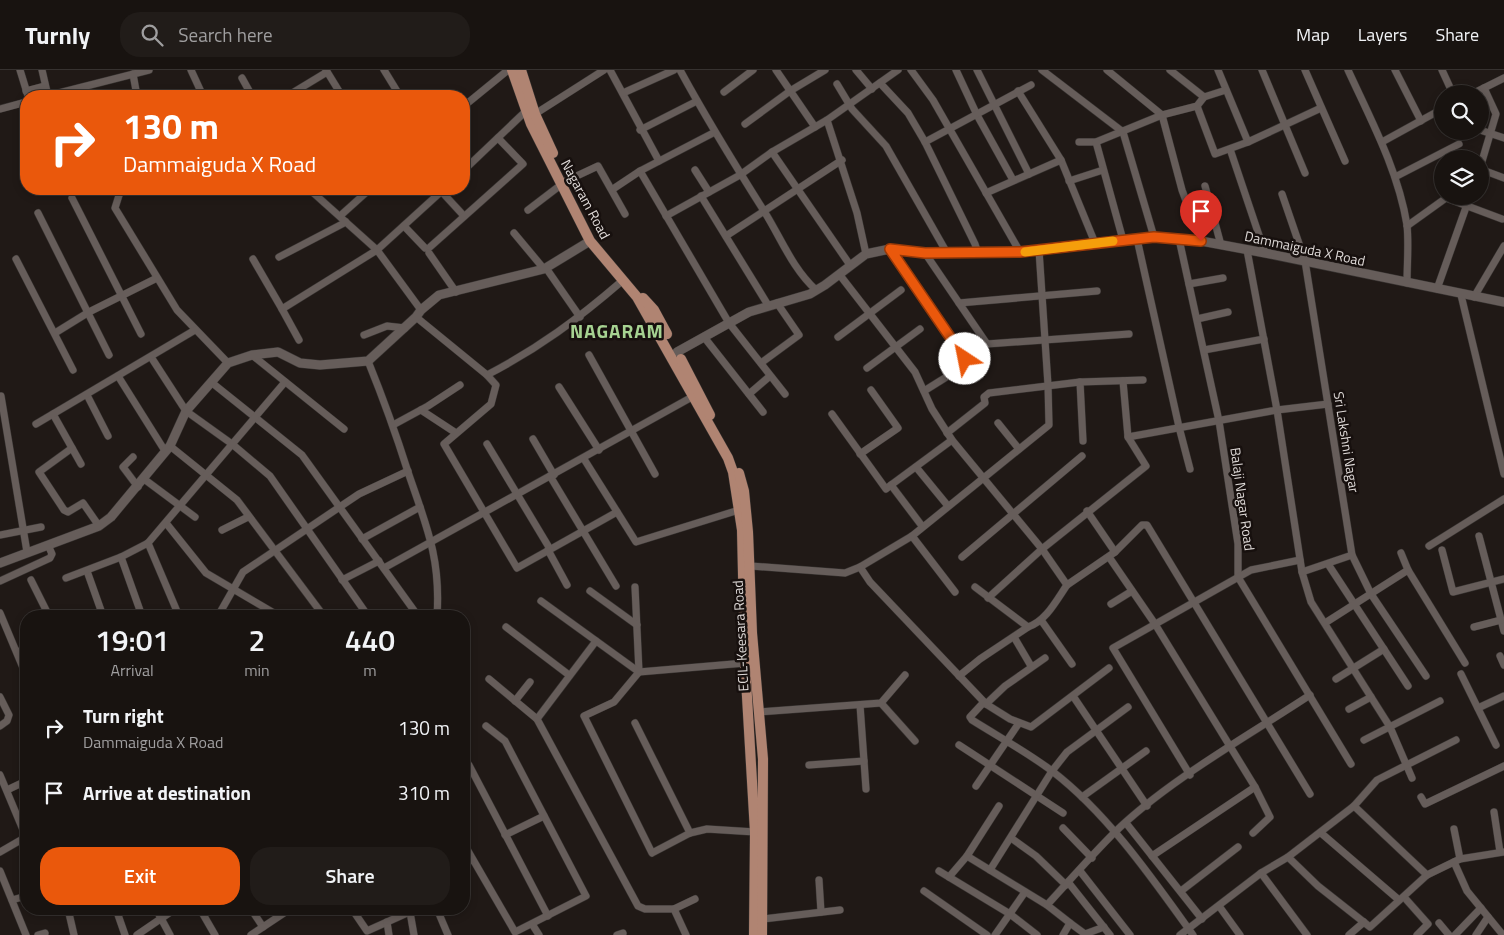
<!DOCTYPE html>
<html lang="en">
<head>
<meta charset="utf-8">
<style>
  :root { --surface:#181310; --page:#211c19; --text:#f1f3f6; --muted:#9f9e9f; --line:#363230; --accent:#ea580c }
  body { margin:0; font-family:"Titillium Web",sans-serif; background:var(--page); color:var(--text); height:100vh; display:flex; flex-direction:column; font-size:19px; white-space:nowrap }
  * { box-sizing:border-box; margin:0 }
  p { font-size:16px; color:var(--muted) }
  .icon { flex:none; width:28px; height:28px; fill:none; stroke:currentColor; stroke-width:2; stroke-linecap:round; stroke-linejoin:round }
  .map { position:relative; flex:1; overflow:hidden }
  .side { position:absolute; left:20px; top:540px; width:450px; height:305px; display:flex; flex-direction:column; background:var(--surface); border-radius:20px; box-shadow:0 2px 8px #0003,0 0 0 1px var(--line) }
  .side>* { flex:none }
  .hud { position:absolute; left:20px; top:20px; width:450px; height:105px; border-radius:20px; box-shadow:0 2px 8px #0003,0 0 0 1px var(--line); background:#ea580c; color:#fff; overflow:hidden }
  .controls { position:absolute; left:1434px; top:15px; display:grid; gap:10px }
  .controls a { display:grid; place-items:center; width:55px; height:55px; border-radius:50%; background:var(--surface); box-shadow:0 2px 8px #0003,0 0 0 1px var(--line); font-size:25px }
  .pin { position:absolute; display:grid; place-items:center; width:42px; height:42px; color:#fff; margin:-51px -21px; border-radius:50% 50% 50% 0; rotate:-45deg; box-shadow:0 0 5px #0007 }
  .pin .icon { rotate:45deg }
  .me { position:absolute; width:55px; margin:-28px; rotate:326deg; stroke-linejoin:round; filter:drop-shadow(0 0 4px #0008) }
  .turn { display:flex; align-items:center; gap:18px; height:105px; padding:0 20px; font-size:22px }
  .turn .icon { width:65px; height:65px; stroke-width:2.5 }
  .turn b { display:block; font-size:35px; line-height:42px }
  .eta { display:flex; justify-content:space-evenly; align-items:center; height:85px; text-align:center }
  .eta b { font-size:30px; font-weight:600; line-height:35px }
  .button { display:flex; gap:10px; margin-top:auto; padding:10px 20px }
  .button a { flex:1; height:58px; border-radius:20px; background:var(--accent); color:#fff; font-size:20px; font-weight:600; line-height:58px; text-align:center }
  .button a+a { background:var(--page); color:var(--text) }
  ul { padding:0; list-style:none }
  li { display:flex; align-items:center; gap:15px; height:65px; padding:0 20px }
  li div { flex:1 }
  li b { display:block; font-size:19px }
  li em { font-style:normal }
  header { display:flex; align-items:center; gap:30px; box-sizing:border-box; height:70px; padding:0 25px; background:var(--surface); border-bottom:1px solid var(--line) }
  header strong { font-size:24px }
  nav { display:flex; gap:28px; margin-inline-start:auto; font-size:18px }
  .search { width:350px; height:45px; background:var(--page); display:flex; align-items:center; gap:12px; box-sizing:border-box; padding:0 18px; border-radius:20px; color:var(--muted); font-size:19px }
  .map>svg:first-child { display:block }
  .lines { fill:none; stroke-linecap:round; stroke-linejoin:round }
  .minor-casing { stroke:#383432; stroke-width:8 }
  .tertiary-casing { stroke:#383432; stroke-width:10 }
  .primary-casing { stroke:#383432; stroke-width:11 }
  .minor { stroke:#665d5a; stroke-width:7 }
  .tertiary { stroke:#665d5a; stroke-width:9 }
  .primary { stroke:#b08472; stroke-width:10 }
  .route-casing { stroke:#983908; stroke-width:12 }
  .route { stroke:#ea580c; stroke-width:9 }
  .slow { stroke:#f59e0b; stroke-width:9 }
  .labels { text-anchor:middle; dominant-baseline:central; stroke-width:5; stroke-linejoin:round; paint-order:stroke }
  .street-label { font-size:14px; fill:#dfdad8; stroke:#17100e }
  .district-label { font-size:19px; font-weight:bold; letter-spacing:1px; fill:#a6d291; stroke:#17100e }
</style>
</head>
<body>
<header>
<strong>Turnly</strong>
<div class="search"><svg class="icon" aria-label="search" viewBox="0 0 24 24"><circle cx="10" cy="10" r="6"/><path d="M15 15l6 6"/></svg>Search here</div>
<nav><a>Map</a><a>Layers</a><a>Share</a></nav>
</header>
<div class="map">
<svg width="1504" height="865" viewBox="0 0 1504 865">
  <rect width="100%" height="100%" fill="#201916"/>
  <g class="lines">
    <defs>
      <g id="minor">
        <path d="M 20,0 L 28,26"/>
        <path d="M 42,0 L 48,26"/>
        <path d="M 191,0 L 203,26"/>
        <path d="M 326,0 L 342,26"/>
        <path d="M 384,0 L 400,26"/>
        <path d="M 610,0 L 659,91"/>
        <path d="M 680,0 C 706,48 735,95 764,141 C 781,168 792,198 816,220"/>
        <path d="M 776,0 L 815,57"/>
        <path d="M 856,0 L 872,19"/>
        <path d="M 911,0 L 933,30 L 1020,182"/>
        <path d="M 956,0 L 977,45 L 1013,110"/>
        <path d="M 977,0 L 1029,104"/>
        <path d="M 1042,0 L 1123,62 L 1154,167"/>
        <path d="M 1107,0 L 1162,45 L 1182,120 L 1201,171"/>
        <path d="M 1170,0 L 1204,27"/>
        <path d="M 1218,0 L 1248,72"/>
        <path d="M 1262,0 L 1305,103"/>
        <path d="M 1305,0 L 1345,91"/>
        <path d="M 1348,0 C 1371,50 1398,100 1407,155 C 1409,174 1407,194 1407,213"/>
        <path d="M 1395,0 L 1421,51"/>
        <path d="M 1442,0 L 1453,24"/>
        <path d="M 133,4 L 137,26"/>
        <path d="M 242,8 L 252,26"/>
        <path d="M 880,13 L 908,43 L 925,72 L 975,174 L 978,183"/>
        <path d="M 837,14 L 852,39 L 886,76 L 947,183"/>
        <path d="M 36,19 L 39,26"/>
        <path d="M 26,21 L 45,16"/>
        <path d="M 724,22 L 753,0"/>
        <path d="M 623,23 L 674,0"/>
        <path d="M 1472,24 L 1504,8"/>
        <path d="M 47,26 L 149,0"/>
        <path d="M 297,26 L 294,22 L 327,2"/>
        <path d="M 464,36 L 508,0"/>
        <path d="M 1197,36 L 1215,84 L 1248,72 L 1321,38"/>
        <path d="M 0,39 L 26,32"/>
        <path d="M 535,44 L 604,0"/>
        <path d="M 827,50 L 857,143 L 866,184"/>
        <path d="M 745,54 L 790,21 L 825,0"/>
        <path d="M 640,60 L 697,31"/>
        <path d="M 1480,60 L 1504,68"/>
        <path d="M 925,72 L 1031,15"/>
        <path d="M 1079,72 L 1096,72 L 1162,45 L 1197,36 L 1204,27 L 1226,20"/>
        <path d="M 1096,72 L 1123,170"/>
        <path d="M 1382,72 L 1442,39"/>
        <path d="M 1230,79 L 1265,183"/>
        <path d="M 772,82 L 850,195"/>
        <path d="M 1061,90 L 1095,173"/>
        <path d="M 1480,98 L 1496,44 L 1484,18"/>
        <path d="M 1480,99 L 1504,108"/>
        <path d="M 464,100 L 526,41"/>
        <path d="M 695,100 L 709,122"/>
        <path d="M 640,101 L 729,253 L 785,324"/>
        <path d="M 1395,107 L 1459,74"/>
        <path d="M 566,111 L 598,96 L 625,144"/>
        <path d="M 1069,111 L 1103,100"/>
        <path d="M 1205,116 L 1221,175"/>
        <path d="M 121,119 L 115,138 L 177,240 L 228,293"/>
        <path d="M 309,119 L 377,180 L 421,240"/>
        <path d="M 613,119 L 640,101 L 715,62"/>
        <path d="M 441,121 L 464,146"/>
        <path d="M 986,123 L 1061,90 L 1018,21"/>
        <path d="M 1282,124 L 1305,191 L 1352,485 L 1371,524 L 1426,606"/>
        <path d="M 701,126 L 768,235"/>
        <path d="M 72,128 L 141,264"/>
        <path d="M 528,140 L 562,114"/>
        <path d="M 38,143 L 109,285"/>
        <path d="M 340,146 L 370,119"/>
        <path d="M 666,146 L 740,105 L 772,82 L 827,50 L 898,0"/>
        <path d="M 404,156 L 425,178"/>
        <path d="M 1407,156 L 1446,128 L 1502,149"/>
        <path d="M 514,163 L 544,199"/>
        <path d="M 726,166 L 842,90"/>
        <path d="M 1137,169 L 1179,357 L 1190,399"/>
        <path d="M 1179,169 L 1219,351 L 1238,474 L 1238,507 L 1351,694"/>
        <path d="M 430,177 L 523,94 L 498,68"/>
        <path d="M 890,179 L 969,295"/>
        <path d="M 1247,180 L 1277,340 L 1302,502 L 1311,532 L 1390,657 L 1412,708"/>
        <path d="M 429,183 L 456,222"/>
        <path d="M 925,183 L 959,233"/>
        <path d="M 279,187 L 346,152"/>
        <path d="M 16,189 L 73,300"/>
        <path d="M 253,189 L 282,239"/>
        <path d="M 546,198 L 580,247"/>
        <path d="M 839,204 L 915,302 L 932,339 L 952,370 L 1042,479 L 1067,515 L 1115,482 L 1142,455 L 1147,455 L 1310,724"/>
        <path d="M 1189,214 L 1223,208"/>
        <path d="M 1437,219 L 1470,126"/>
        <path d="M 1097,221 L 959,233 L 987,274 L 1129,264"/>
        <path d="M 1461,225 L 1504,404"/>
        <path d="M 1474,227 L 1504,176"/>
        <path d="M 416,247 L 487,305 C 539,278 578,249 622,211"/>
        <path d="M 1197,249 L 1228,242"/>
        <path d="M 55,263 L 89,242 L 157,208"/>
        <path d="M 364,265 L 387,256 L 405,258"/>
        <path d="M 704,267 L 763,342"/>
        <path d="M 838,267 L 901,220"/>
        <path d="M 299,270 L 282,239 L 377,180 L 444,119"/>
        <path d="M 1204,280 L 1264,269"/>
        <path d="M 252,285 L 344,359"/>
        <path d="M 589,285 L 655,404"/>
        <path d="M 151,287 L 186,341 L 232,374 L 270,406 L 368,546"/>
        <path d="M 368,291 C 383,328 396,364 408,402 C 426,455 441,488 437,546"/>
        <path d="M 761,293 L 799,265 L 777,233"/>
        <path d="M 867,298 L 920,259"/>
        <path d="M 487,305 L 496,315 L 491,334 L 444,374 L 517,498 L 617,442"/>
        <path d="M 118,306 L 165,381"/>
        <path d="M 211,312 L 302,385 L 418,546"/>
        <path d="M 1080,312 L 1083,371"/>
        <path d="M 559,317 L 599,380"/>
        <path d="M 924,321 L 956,301"/>
        <path d="M 749,324 L 770,306"/>
        <path d="M 87,325 L 108,366"/>
        <path d="M 1,326 L 27,482"/>
        <path d="M 421,340 L 456,363"/>
        <path d="M 53,344 L 81,394"/>
        <path d="M 832,344 L 886,419 L 891,415"/>
        <path d="M 998,353 L 1019,379"/>
        <path d="M 36,354 L 195,260"/>
        <path d="M 393,355 L 428,336 L 460,315"/>
        <path d="M 947,363 L 985,333 L 984,327 L 989,323 L 1080,312 L 1143,310"/>
        <path d="M 1128,367 L 1277,340 L 1328,334"/>
        <path d="M 533,369 L 554,405"/>
        <path d="M 487,374 L 550,479"/>
        <path d="M 170,376 L 237,430 L 320,541"/>
        <path d="M 72,378 L 39,402 L 64,440 L 68,442 L 83,433 L 99,456"/>
        <path d="M 860,384 L 898,358 L 871,320"/>
        <path d="M 133,387 L 123,397 L 138,417"/>
        <path d="M 584,389 L 636,472 L 739,440"/>
        <path d="M 916,397 L 948,436"/>
        <path d="M 550,406 L 616,516"/>
        <path d="M 144,409 L 195,447"/>
        <path d="M 1087,441 L 1115,482"/>
        <path d="M 166,453 L 206,503 L 279,546"/>
        <path d="M 922,456 L 891,415 L 952,370"/>
        <path d="M 222,460 L 248,447"/>
        <path d="M 0,465 L 41,457"/>
        <path d="M 912,466 L 955,522"/>
        <path d="M 1479,466 L 1504,561"/>
        <path d="M 362,469 L 420,437"/>
        <path d="M 148,473 L 179,546"/>
        <path d="M 1429,476 L 1504,429"/>
        <path d="M 548,480 L 567,515"/>
        <path d="M 1442,480 L 1453,522 L 1504,509"/>
        <path d="M 1401,483 L 1408,500 L 1465,593"/>
        <path d="M 121,487 L 142,546"/>
        <path d="M 962,487 L 1082,386"/>
        <path d="M 1109,487 L 1155,554 L 1255,717 L 1270,747 L 1253,763"/>
        <path d="M 1328,494 L 1408,616"/>
        <path d="M 751,496 L 845,503 L 860,497 L 912,466 L 1049,355 L 1048,315 L 1039,180"/>
        <path d="M 860,497 L 870,512 L 986,634 L 1010,649 L 1031,657 L 1109,598"/>
        <path d="M 384,498 L 692,327"/>
        <path d="M 87,501 L 103,546"/>
        <path d="M 1302,502 L 1352,485"/>
        <path d="M 66,508 L 121,487 L 148,473 L 285,312"/>
        <path d="M 31,510 L 49,546"/>
        <path d="M 342,510 L 379,491"/>
        <path d="M 0,511 L 50,488 L 52,484 L 48,475"/>
        <path d="M 635,517 L 639,602 L 614,632 L 584,646 L 652,783 L 690,763 L 707,759 L 755,762"/>
        <path d="M 975,517 L 1028,557 C 1046,551 1056,531 1067,515"/>
        <path d="M 590,521 L 637,555"/>
        <path d="M 988,528 L 1042,479 L 1146,396 L 1128,367 L 1123,311"/>
        <path d="M 541,531 L 639,602 L 745,593"/>
        <path d="M 1111,534 L 1132,521"/>
        <path d="M 0,543 L 26,605"/>
        <path d="M 218,546 L 243,502 L 359,424 L 408,401"/>
        <path d="M 1041,550 L 1072,594"/>
        <path d="M 1325,553 L 1408,500"/>
        <path d="M 506,557 L 569,605"/>
        <path d="M 1474,557 L 1501,550"/>
        <path d="M 1014,567 L 1031,596"/>
        <path d="M 18,582 L 26,578"/>
        <path d="M 1500,586 L 1504,595"/>
        <path d="M 1461,604 L 1496,675"/>
        <path d="M 959,606 L 980,589 L 1028,557"/>
        <path d="M 489,609 L 537,649 L 638,836 L 645,839 L 674,839 L 686,865"/>
        <path d="M 1336,609 L 1384,579"/>
        <path d="M 1073,626 L 1147,736"/>
        <path d="M 0,627 L 9,645 L 7,651 L 0,656"/>
        <path d="M 515,631 L 530,612"/>
        <path d="M 984,632 L 970,647 L 972,650 C 999,667 1027,682 1052,701 C 1108,744 1152,808 1193,865"/>
        <path d="M 881,633 L 915,671"/>
        <path d="M 986,634 L 1005,616 L 1045,588"/>
        <path d="M 860,635 L 866,719"/>
        <path d="M 1478,638 L 1504,626"/>
        <path d="M 1349,639 L 1371,627"/>
        <path d="M 759,642 L 881,633 L 905,605"/>
        <path d="M 537,649 L 596,571"/>
        <path d="M 635,653 L 690,763"/>
        <path d="M 1364,670 L 1440,631"/>
        <path d="M 959,675 L 1063,743"/>
        <path d="M 469,695 L 548,846"/>
        <path d="M 809,695 L 864,691"/>
        <path d="M 0,705 L 26,767 L 0,782"/>
        <path d="M 1190,705 L 1113,578 L 1251,500 L 1300,490"/>
        <path d="M 976,716 L 1019,653"/>
        <path d="M 7,720 L 26,711"/>
        <path d="M 1082,727 L 1146,681"/>
        <path d="M 1421,727 L 1425,734 L 1504,696"/>
        <path d="M 999,736 L 967,786 L 1047,835 L 1070,853 L 1063,865"/>
        <path d="M 1354,736 L 1427,805"/>
        <path d="M 1494,742 L 1500,782"/>
        <path d="M 1126,753 L 1202,849"/>
        <path d="M 1063,758 L 1092,788"/>
        <path d="M 1454,759 L 1460,789"/>
        <path d="M 1321,763 L 1399,830"/>
        <path d="M 505,765 L 544,746"/>
        <path d="M 1011,768 L 1036,786 L 1066,815"/>
        <path d="M 464,774 L 515,862 L 586,826 L 505,671 L 486,656"/>
        <path d="M 1152,786 L 1255,717"/>
        <path d="M 1288,787 L 1354,736 L 1377,710 L 1456,670"/>
        <path d="M 1454,792 L 1467,821 L 1503,865"/>
        <path d="M 464,795 L 472,789"/>
        <path d="M 990,800 L 1052,701 L 1067,682 L 1128,637"/>
        <path d="M 0,801 L 26,865"/>
        <path d="M 939,801 L 1010,844 L 1037,865"/>
        <path d="M 1080,801 L 1130,865"/>
        <path d="M 1261,803 L 1307,865"/>
        <path d="M 949,807 L 967,786"/>
        <path d="M 819,810 L 821,842"/>
        <path d="M 1068,812 L 1110,865"/>
        <path d="M 924,821 L 987,865"/>
        <path d="M 1181,821 L 1238,777"/>
        <path d="M 1404,827 L 1428,854 L 1417,865"/>
        <path d="M 12,830 L 26,826"/>
        <path d="M 1047,835 C 1069,811 1091,786 1114,763 C 1167,711 1248,666 1310,625"/>
        <path d="M 1219,836 L 1240,865"/>
        <path d="M 68,839 L 74,865"/>
        <path d="M 116,839 L 125,865"/>
        <path d="M 156,839 L 170,865"/>
        <path d="M 200,839 L 215,865"/>
        <path d="M 251,839 L 263,857"/>
        <path d="M 352,839 L 367,861 L 416,839"/>
        <path d="M 437,839 L 448,865"/>
        <path d="M 674,839 L 695,829"/>
        <path d="M 410,842 L 414,865"/>
        <path d="M 763,849 L 840,840"/>
        <path d="M 387,852 L 389,865"/>
        <path d="M 1070,853 L 1085,864 L 1104,857"/>
        <path d="M 1439,853 L 1449,865"/>
        <path d="M 532,854 L 539,865"/>
        <path d="M 38,865 L 45,863"/>
        <path d="M 137,865 L 175,839"/>
        <path d="M 251,865 L 290,839"/>
        <path d="M 617,865 L 623,863"/>
        <path d="M 995,865 L 1025,822"/>
        <path d="M 1180,865 L 1261,803 L 1288,787 L 1318,816 L 1370,857 L 1427,805 L 1460,789 L 1504,782"/>
        <path d="M 1349,865 L 1364,852"/>
        <path d="M 1455,865 L 1481,838"/>
        <path d="M 1476,865 L 1488,847"/>
      </g>
      <g id="tertiary">
        <path d="M 677,282 L 749,242 L 810,224 L 825,215 L 866,184 L 890,179 L 925,183 L 1020,182 L 1154,167 L 1201,171 L 1265,183 L 1504,232"/>
        <path d="M 0,493 L 99,456 L 111,447 L 170,376 L 186,341 L 228,293 L 252,285 L 278,282 L 300,293 L 320,295 L 368,291 L 416,247 L 421,240 L 439,225 L 544,199 L 590,171"/>
      </g>
      <g id="primary">
        <path d="M 512,0 L 531,54 L 590,171 L 637,227 L 728,388 L 733,402 L 742,460 L 745,593 L 755,762 L 754,865"/>
        <path d="M 521,0 L 535,44 L 553,83"/>
        <path d="M 643,228 L 654,240 L 667,264"/>
        <path d="M 681,289 L 710,345"/>
        <path d="M 739,403 L 744,421 L 748,462 L 752,563 L 763,689 L 762,865"/>
      </g>
    </defs>
    <use href="#minor" class="minor-casing"/>
    <use href="#tertiary" class="tertiary-casing"/>
    <use href="#primary" class="primary-casing"/>
    <use href="#minor" class="minor"/>
    <use href="#tertiary" class="tertiary"/>
    <use href="#primary" class="primary"/>
  </g>
  <g class="lines">
    <defs>
      <path id="route" d="M 965,289 L 890,179 L 925,183 L 1020,182 L 1154,167 L 1201,171"/>
    </defs>
    <use href="#route" class="route-casing"/>
    <use href="#route" class="route"/>
    <path class="slow" d="M 1025,182 L 1113,171"/>
  </g>
  <g class="labels">
    <g class="street-label">
      <text transform="translate(586 129) rotate(62)">Nagaram Road</text>
      <text transform="translate(1305 178) rotate(12)">Dammaiguda X Road</text>
      <text transform="translate(1347 372) rotate(81)">Sri Lakshni Nagar</text>
      <text transform="translate(1243 429) rotate(82)">Balaji Nagar Road</text>
      <text transform="translate(740 566) rotate(-93)">ECIL-Keesara Road</text>
    </g>
    <g class="district-label">
      <text x="617" y="260">NAGARAM</text>
    </g>
  </g>
</svg>
<div class="controls">
<a><svg class="icon" aria-label="search" viewBox="0 0 24 24"><circle cx="10" cy="10" r="6"/><path d="M15 15l6 6"/></svg></a>
<a><svg class="icon" aria-label="layers" viewBox="0 0 24 24"><path d="M12 4l9 5-9 5-9-5zM3 14l9 5 9-5"/></svg></a>
</div>
<div class="pin" style="left:1201px;top:171px;background:#d93025"><svg class="icon" aria-label="arrive" viewBox="0 0 24 24"><path d="M6 21V4h12l-3 4 3 4H6"/></svg></div>
<svg class="me" style="left:965px;top:289px" viewBox="-20 -20 40 40"><circle r="19" fill="#fff"/><path d="M0-13L10 11 0 6-10 11z" fill="#ea580c"/></svg>
<div class="hud">
<div class="turn"><svg class="icon" aria-label="right" viewBox="0 0 24 24"><path d="M7 20v-9h11M14 6l5 5-5 5"/></svg><div><b>130 m</b>Dammaiguda X Road</div></div>
</div>
<section class="side">
<div class="eta">
<div><b>19:01</b><p>Arrival</p></div>
<div><b>2</b><p>min</p></div>
<div><b>440</b><p>m</p></div>
</div>
<ul>
<li><svg class="icon" aria-label="right" viewBox="0 0 24 24"><path d="M7 20v-9h11M14 6l5 5-5 5"/></svg><div><b>Turn right</b><p>Dammaiguda X Road</p></div><em>130 m</em></li>
<li><svg class="icon" aria-label="arrive" viewBox="0 0 24 24"><path d="M6 21V4h12l-3 4 3 4H6"/></svg><div><b>Arrive at destination</b></div><em>310 m</em></li>
</ul>
<div class="button"><a>Exit</a><a>Share</a></div>
</section>
</div>
</body>
</html>
